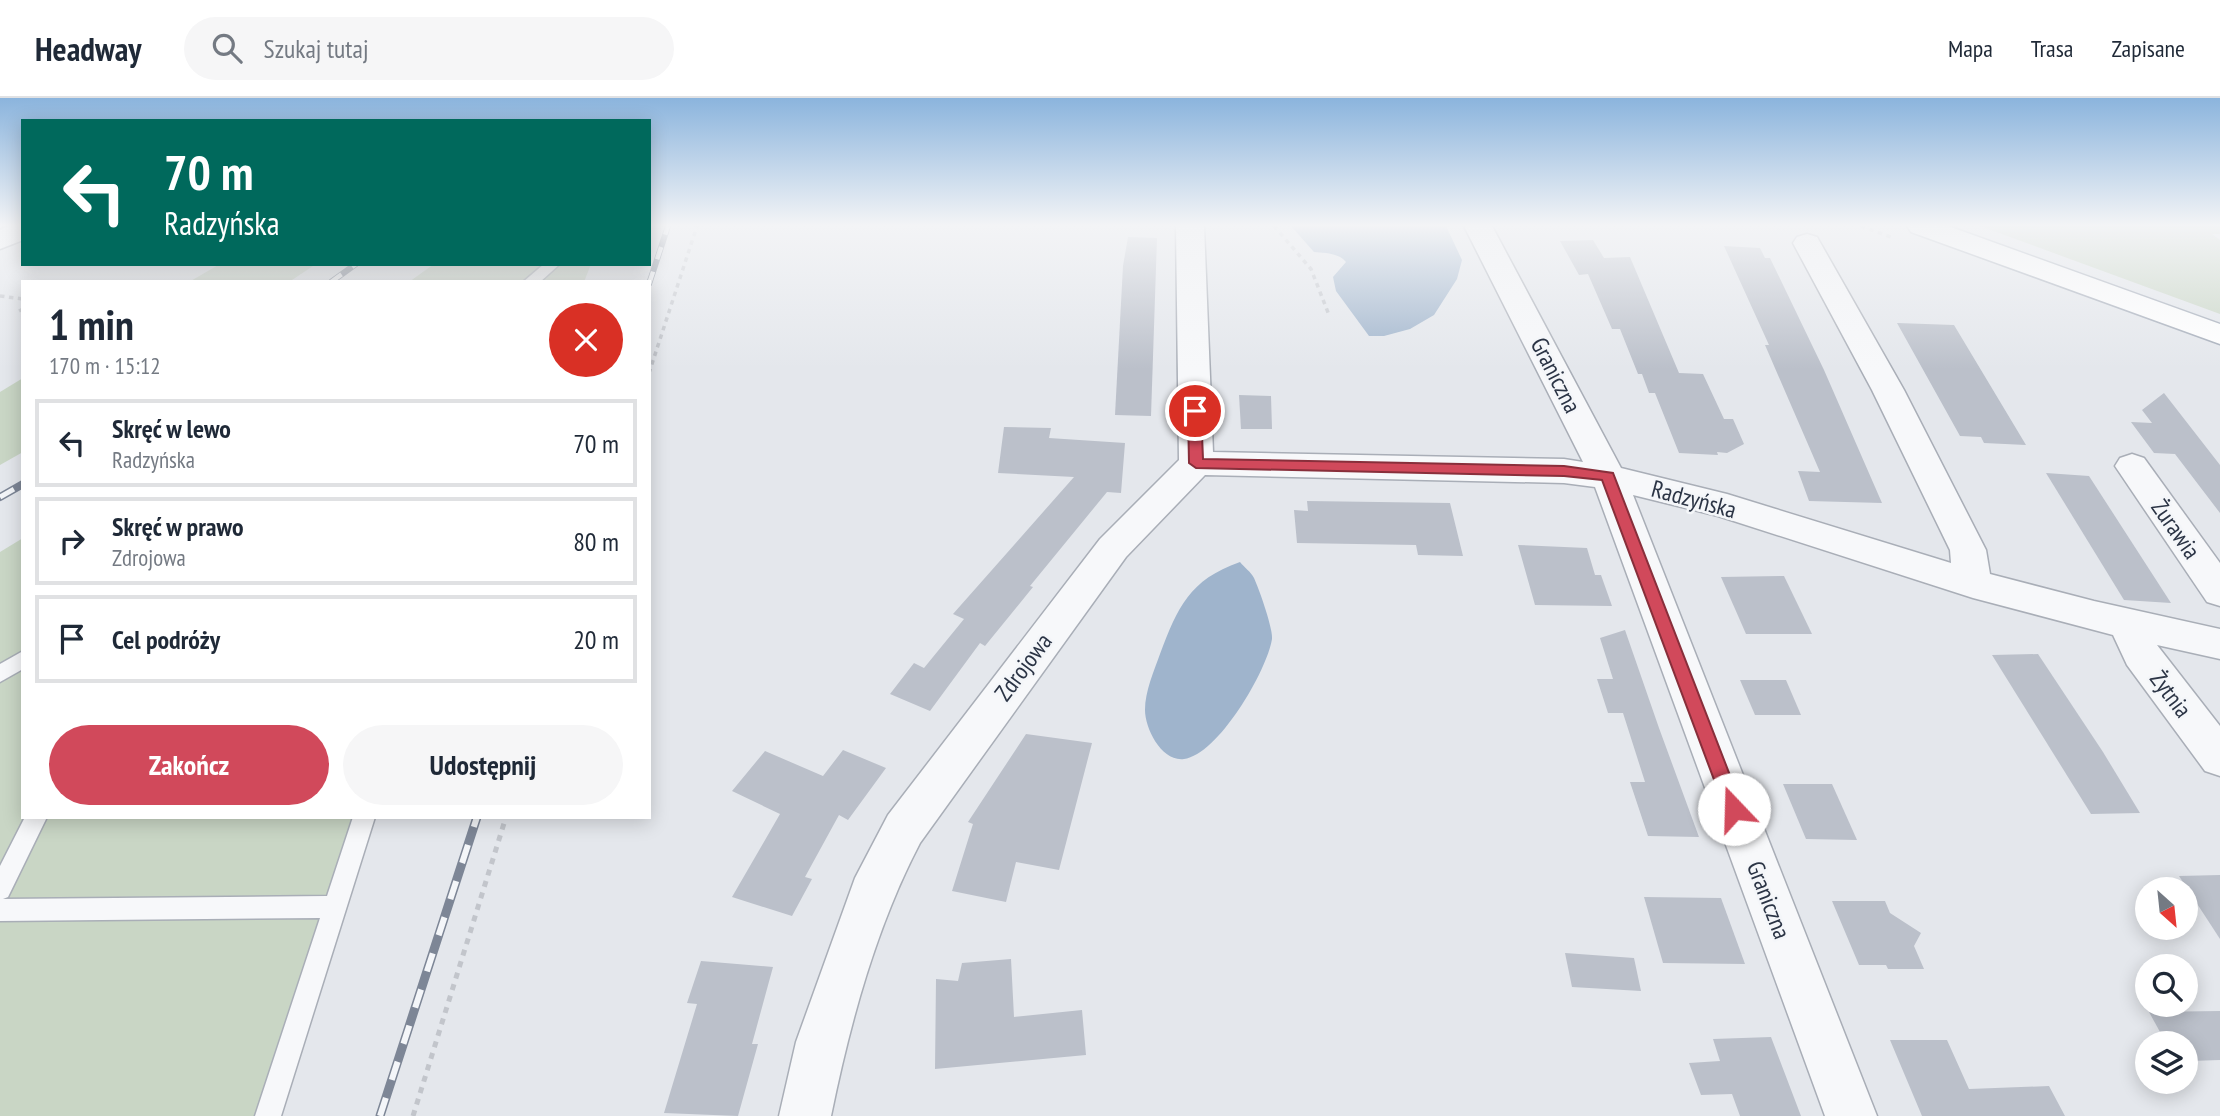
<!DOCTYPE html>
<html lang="pl">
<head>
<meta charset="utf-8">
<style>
  :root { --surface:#fff; --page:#f6f6f7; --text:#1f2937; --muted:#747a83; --line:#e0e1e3; --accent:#d1495b }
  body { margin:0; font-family:"PT Sans Narrow",sans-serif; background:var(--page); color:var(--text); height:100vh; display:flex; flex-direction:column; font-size:26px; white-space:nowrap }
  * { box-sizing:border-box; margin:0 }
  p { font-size:23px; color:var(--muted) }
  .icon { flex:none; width:38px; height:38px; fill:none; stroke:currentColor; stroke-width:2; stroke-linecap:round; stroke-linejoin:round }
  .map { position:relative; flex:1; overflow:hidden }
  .drawer { position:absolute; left:21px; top:182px; width:630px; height:539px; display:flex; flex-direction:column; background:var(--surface); border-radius:0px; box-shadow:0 4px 18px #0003 }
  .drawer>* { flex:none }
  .banner { position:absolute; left:21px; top:21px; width:630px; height:147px; border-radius:0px; box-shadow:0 4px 18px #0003; background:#00695c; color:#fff; overflow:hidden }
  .needle { width:46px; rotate:153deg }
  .tools { position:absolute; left:2135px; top:779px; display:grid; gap:14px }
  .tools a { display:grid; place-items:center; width:63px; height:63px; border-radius:50%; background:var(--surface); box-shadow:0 4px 18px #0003; font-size:35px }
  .pin { position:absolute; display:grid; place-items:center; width:60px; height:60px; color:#fff; margin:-30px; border:4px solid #fff; border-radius:50%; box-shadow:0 2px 7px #0007 }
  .me { position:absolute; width:77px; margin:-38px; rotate:339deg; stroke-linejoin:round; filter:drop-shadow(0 0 5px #0008) }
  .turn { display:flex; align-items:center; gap:24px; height:147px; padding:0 28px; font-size:32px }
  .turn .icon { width:91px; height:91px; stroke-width:2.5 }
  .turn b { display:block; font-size:49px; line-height:60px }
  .round { display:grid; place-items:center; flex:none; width:74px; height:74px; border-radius:37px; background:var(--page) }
  .head { display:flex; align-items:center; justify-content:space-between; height:119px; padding:0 28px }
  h1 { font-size:42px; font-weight:800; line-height:52px }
  .primary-button { display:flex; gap:14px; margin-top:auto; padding:14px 28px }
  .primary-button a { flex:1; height:80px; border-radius:42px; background:var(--accent); color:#fff; font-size:28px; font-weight:800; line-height:80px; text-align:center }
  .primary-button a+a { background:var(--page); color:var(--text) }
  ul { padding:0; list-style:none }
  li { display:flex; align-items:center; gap:21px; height:88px; margin:0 14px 10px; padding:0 14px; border:4px solid var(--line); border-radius:0px }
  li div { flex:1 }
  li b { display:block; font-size:26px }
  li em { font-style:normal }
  header { display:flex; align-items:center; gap:42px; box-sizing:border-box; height:98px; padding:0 35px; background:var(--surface); border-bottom:2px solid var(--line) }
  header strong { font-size:33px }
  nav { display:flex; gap:38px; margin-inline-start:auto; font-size:24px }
  .search { width:490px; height:63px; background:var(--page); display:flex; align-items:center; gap:18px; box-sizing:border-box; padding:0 24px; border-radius:38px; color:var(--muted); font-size:26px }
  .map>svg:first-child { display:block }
  .green { fill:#c9d6c5 }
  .water { fill:#9fb4cc }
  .building { fill:#bbc0ca }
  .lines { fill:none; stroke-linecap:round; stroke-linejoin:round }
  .lane-casing { stroke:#a9aeb7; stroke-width:3 }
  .street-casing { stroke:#a9aeb7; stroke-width:3 }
  .primary-casing { stroke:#a3abb8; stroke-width:3 }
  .path-far1 { stroke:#c2c5cb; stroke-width:3.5; stroke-dasharray:4.5 4.5; stroke-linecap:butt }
  .path { stroke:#c2c5cb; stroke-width:5; stroke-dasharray:6 6; stroke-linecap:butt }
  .lane { fill:#f7f8fa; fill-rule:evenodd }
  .street { fill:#f7f8fa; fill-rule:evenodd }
  .primary { fill:#fff; fill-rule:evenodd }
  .rail-far2-casing { stroke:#7d8696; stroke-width:6 }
  .rail-far1-casing { stroke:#7d8696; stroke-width:8 }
  .rail-casing { stroke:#7d8696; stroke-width:9 }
  .rail-far2 { stroke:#f4f6f9; stroke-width:4.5; stroke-dasharray:13; stroke-linecap:butt }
  .rail-far1 { stroke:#f4f6f9; stroke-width:5; stroke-dasharray:16; stroke-linecap:butt }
  .rail { stroke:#f4f6f9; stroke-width:6; stroke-dasharray:19; stroke-linecap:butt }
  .route { fill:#d1495b; stroke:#882f3b; stroke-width:2 }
  .labels { text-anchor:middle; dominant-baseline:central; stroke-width:5; stroke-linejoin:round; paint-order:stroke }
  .street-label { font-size:24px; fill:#2b3445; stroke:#f4f6f9 }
</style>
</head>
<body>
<header>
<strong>Headway</strong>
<div class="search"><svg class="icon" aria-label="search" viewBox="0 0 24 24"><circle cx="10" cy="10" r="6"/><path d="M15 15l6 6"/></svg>Szukaj tutaj</div>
<nav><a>Mapa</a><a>Trasa</a><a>Zapisane</a></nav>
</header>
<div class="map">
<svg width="2220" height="1018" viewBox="0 0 2220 1018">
  <rect width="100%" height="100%" fill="#e4e7ec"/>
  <g class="green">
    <path d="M 1980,128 L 2220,128 L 2220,136 L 2212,136 L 2220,142 L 2220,216 Z"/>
    <path d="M 220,166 L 316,166 L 289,184 L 189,184 Z"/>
    <path d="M 434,166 L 591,166 L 584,184 L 409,184 Z"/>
    <path d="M 23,280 L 23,354 L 0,367 L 0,294 Z"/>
    <path d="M 23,440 L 23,719 L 371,719 L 280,1018 L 0,1018 L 0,454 Z"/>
  </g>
  <g class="water">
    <path d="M 1291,128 L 1446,128 L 1462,162 L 1457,181 L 1434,217 L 1410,231 L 1384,238 L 1369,238 L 1336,193 L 1333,179 L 1346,164 C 1339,155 1325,155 1314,154 Z"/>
    <path d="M 1240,464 C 1244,469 1251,474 1254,480 C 1259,491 1273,530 1272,541 C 1267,573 1218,657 1184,661 C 1162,664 1145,631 1145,612 C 1145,593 1154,573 1160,556 C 1178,509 1189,482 1240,464 Z"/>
  </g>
  <g class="building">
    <path d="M 1128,139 L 1157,140 L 1151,318 L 1115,317 L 1123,168 Z"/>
    <path d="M 1593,142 L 1604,160 L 1630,159 L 1679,275 L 1703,276 L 1724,321 L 1733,321 L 1744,346 L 1727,355 L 1717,354 L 1718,357 L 1679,355 L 1655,295 L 1649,295 L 1642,276 L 1638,276 L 1620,231 L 1612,231 L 1588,176 L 1579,177 L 1560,143 Z"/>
    <path d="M 1724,148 L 1760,150 L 1765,160 L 1770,160 L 1824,272 L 1882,405 L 1809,403 L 1798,373 L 1820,374 L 1765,247 L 1769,247 Z"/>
    <path d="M 1897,225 L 1954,227 L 2026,347 L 1984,345 L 1981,339 L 1960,338 Z"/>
    <path d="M 2164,295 L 2220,367 L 2220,415 L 2175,356 L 2154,355 L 2131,324 L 2152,325 L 2142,312 Z"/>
    <path d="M 1239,297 L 1271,298 L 1272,331 L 1241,331 Z"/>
    <path d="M 1004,329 L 1051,330 L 1049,340 L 1125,345 L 1121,395 L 1107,394 L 1030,488 L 1033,489 L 985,548 L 980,545 L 930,613 L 890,596 L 914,565 L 924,570 L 964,521 L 953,516 L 1074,379 L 998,375 Z"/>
    <path d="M 2046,375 L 2089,378 L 2171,505 L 2124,502 Z"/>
    <path d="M 1307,403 L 1450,405 L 1463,458 L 1418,457 L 1416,447 L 1297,445 L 1294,412 L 1308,413 Z"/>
    <path d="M 1518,447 L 1587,450 L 1595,477 L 1601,477 L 1612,508 L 1535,507 Z"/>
    <path d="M 1784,478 L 1812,536 L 1746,536 L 1721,479 Z"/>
    <path d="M 1625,532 L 1659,630 L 1699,739 L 1648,738 L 1630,684 L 1645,684 L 1623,615 L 1608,615 L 1597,581 L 1613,581 L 1600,540 Z"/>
    <path d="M 2038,556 L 2103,654 L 2140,715 L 2091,716 L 1992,557 Z"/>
    <path d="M 1740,582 L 1786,582 L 1801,617 L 1755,617 Z"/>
    <path d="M 1026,636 L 1092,645 L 1059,772 L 1016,764 L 1006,804 L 952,793 L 973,726 L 968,724 Z"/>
    <path d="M 843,652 L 886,670 L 848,722 L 839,717 L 805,779 L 812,781 L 792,818 L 732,799 L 780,716 L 732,693 L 765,653 L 823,678 Z"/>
    <path d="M 1783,686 L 1832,686 L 1857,742 L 1806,741 Z"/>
    <path d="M 2220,777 L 2220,841 L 2179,778 Z"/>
    <path d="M 1644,799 L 1721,800 L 1745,866 L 1663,865 Z"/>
    <path d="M 1832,803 L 1885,803 L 1890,815 L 1921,835 L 1914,848 L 1924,871 L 1888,871 L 1886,867 L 1859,867 Z"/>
    <path d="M 1565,855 L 1634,860 L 1641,893 L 1572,889 Z"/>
    <path d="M 1011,861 L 1014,919 L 1082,912 L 1086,957 L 935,971 L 936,881 L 958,883 L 962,865 Z"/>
    <path d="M 701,863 L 773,869 L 752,946 L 758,946 L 738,1018 L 664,1015 L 697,906 L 687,905 Z"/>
    <path d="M 2220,913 L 2220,962 L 2190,963 L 2186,956 L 2186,945 L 2165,943 L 2149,914 Z"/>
    <path d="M 1771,939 L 1801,1018 L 1740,1018 L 1732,996 L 1701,997 L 1689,965 L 1720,963 L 1713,941 Z"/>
    <path d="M 1890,942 L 1947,942 L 1969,991 L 2049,988 L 2065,1018 L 1922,1018 Z"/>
  </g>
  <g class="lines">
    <defs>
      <g id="lane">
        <path d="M 544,166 L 560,166 L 540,184 L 523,184 Z"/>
        <path d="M 23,553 L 23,571 L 0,584 L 0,566 Z"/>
        <path d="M 25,719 L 47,719 L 8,799 L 3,801 L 327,798 L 353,719 L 375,719 L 281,1018 L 255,1018 L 320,820 L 0,823 L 0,768 Z"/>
      </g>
      <g id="street">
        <path d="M 8,128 L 23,128 L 23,142 L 0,151 L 0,132 Z"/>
        <path d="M 1176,128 L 1204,128 L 1213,354 L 1564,361 L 1583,364 L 1464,128 L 1492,128 L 1621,370 L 1727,396 L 1951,465 L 1950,452 L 1872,292 L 1793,145 L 1797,139 L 1807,136 L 1817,139 L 1904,292 L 1986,452 L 1990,476 L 2094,503 L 2220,531 L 2220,561 L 2157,547 L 2220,628 L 2220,678 L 2205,673 L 2127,567 L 2113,537 L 1973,500 L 1718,418 L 1633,397 L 1877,1018 L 1825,1018 L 1595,389 L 1564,385 L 1205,377 L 1126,459 L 920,745 C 876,829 850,925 831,1018 L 779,1018 L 796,944 L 855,780 L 888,717 L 1100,441 L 1179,362 Z"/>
        <path d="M 2132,356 L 2144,360 L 2220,465 L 2220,508 L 2207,504 L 2115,368 L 2120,360 Z"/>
      </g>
      <path id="primary" d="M 1907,128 L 1948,128 L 2220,226 L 2220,246 L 1911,134 Z"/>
    </defs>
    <use href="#lane" class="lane-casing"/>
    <use href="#street" class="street-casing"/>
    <use href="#primary" class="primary-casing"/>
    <g class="path-far1">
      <path d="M 1274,128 L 1311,171 L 1329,217"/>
      <path d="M 1861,128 L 1891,139"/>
      <path d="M 0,198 L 23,201"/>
      <path d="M 19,213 L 23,211"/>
      <path d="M 649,275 L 697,128"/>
    </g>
    <path class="path" d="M 413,1018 L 506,719"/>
    <use href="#lane" class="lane"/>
    <use href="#street" class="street"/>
    <use href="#primary" class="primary"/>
    <defs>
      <g id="rail-far2">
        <path d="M 331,184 L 356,166"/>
        <path d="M 649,186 L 668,128"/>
      </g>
      <path id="rail-far1" d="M 0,399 L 23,386"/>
      <path id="rail" d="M 380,1018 L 477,719"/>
    </defs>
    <use href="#rail-far2" class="rail-far2-casing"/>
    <use href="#rail-far1" class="rail-far1-casing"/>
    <use href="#rail" class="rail-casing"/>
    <use href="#rail-far2" class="rail-far2"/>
    <use href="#rail-far1" class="rail-far1"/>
    <use href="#rail" class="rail"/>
  </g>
  <linearGradient id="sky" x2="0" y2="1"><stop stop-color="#8bb4dd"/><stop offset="0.47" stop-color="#f3f4f6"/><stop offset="1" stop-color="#f3f4f6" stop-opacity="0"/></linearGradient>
  <rect width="2220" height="271" fill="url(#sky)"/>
  <path class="route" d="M 1195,308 L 1201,313 L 1203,361 L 1564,368 L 1613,375 L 1743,711 L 1741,716 L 1734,719 L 1728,716 L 1725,711 L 1602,382 L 1564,378 L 1196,370 L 1189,365 L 1188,313 Z"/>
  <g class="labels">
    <g class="street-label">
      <text transform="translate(1556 277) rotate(63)">Graniczna</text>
      <text transform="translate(1694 401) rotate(15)">Radzyńska</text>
      <text transform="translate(2176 431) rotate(55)">Żurawia</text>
      <text transform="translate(1023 569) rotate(-53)">Zdrojowa</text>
      <text transform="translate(2171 596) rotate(53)">Żytnia</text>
      <text transform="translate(1769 802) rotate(69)">Graniczna</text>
    </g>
  </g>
</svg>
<div class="tools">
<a><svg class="needle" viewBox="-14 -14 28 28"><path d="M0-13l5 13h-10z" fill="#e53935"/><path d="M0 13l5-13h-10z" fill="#747a83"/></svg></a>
<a><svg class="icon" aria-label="search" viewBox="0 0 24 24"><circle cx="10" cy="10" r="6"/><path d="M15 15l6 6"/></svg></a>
<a><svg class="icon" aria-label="layers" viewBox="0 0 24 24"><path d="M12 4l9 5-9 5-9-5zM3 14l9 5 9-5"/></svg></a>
</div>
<div class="pin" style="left:1195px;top:313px;background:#d93025"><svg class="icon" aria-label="arrive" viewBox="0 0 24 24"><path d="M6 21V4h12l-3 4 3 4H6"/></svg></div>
<svg class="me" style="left:1734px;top:711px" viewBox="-20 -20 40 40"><circle r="19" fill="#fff"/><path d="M0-13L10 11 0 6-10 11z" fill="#d1495b"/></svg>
<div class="banner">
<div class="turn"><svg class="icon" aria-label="left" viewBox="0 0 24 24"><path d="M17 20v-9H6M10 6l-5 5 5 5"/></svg><div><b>70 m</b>Radzyńska</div></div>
</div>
<section class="drawer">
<div class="head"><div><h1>1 min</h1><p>170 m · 15:12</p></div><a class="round" style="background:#d93025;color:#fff"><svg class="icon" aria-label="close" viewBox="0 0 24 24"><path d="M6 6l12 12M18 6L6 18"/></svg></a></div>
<ul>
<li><svg class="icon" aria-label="left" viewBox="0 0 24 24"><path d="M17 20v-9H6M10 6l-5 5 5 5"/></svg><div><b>Skręć w lewo</b><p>Radzyńska</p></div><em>70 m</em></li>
<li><svg class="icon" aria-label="right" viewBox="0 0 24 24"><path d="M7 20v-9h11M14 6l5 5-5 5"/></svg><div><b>Skręć w prawo</b><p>Zdrojowa</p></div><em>80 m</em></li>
<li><svg class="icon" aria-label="arrive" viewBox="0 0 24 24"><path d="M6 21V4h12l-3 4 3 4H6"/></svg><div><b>Cel podróży</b></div><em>20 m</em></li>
</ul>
<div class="primary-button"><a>Zakończ</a><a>Udostępnij</a></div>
</section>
</div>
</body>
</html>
